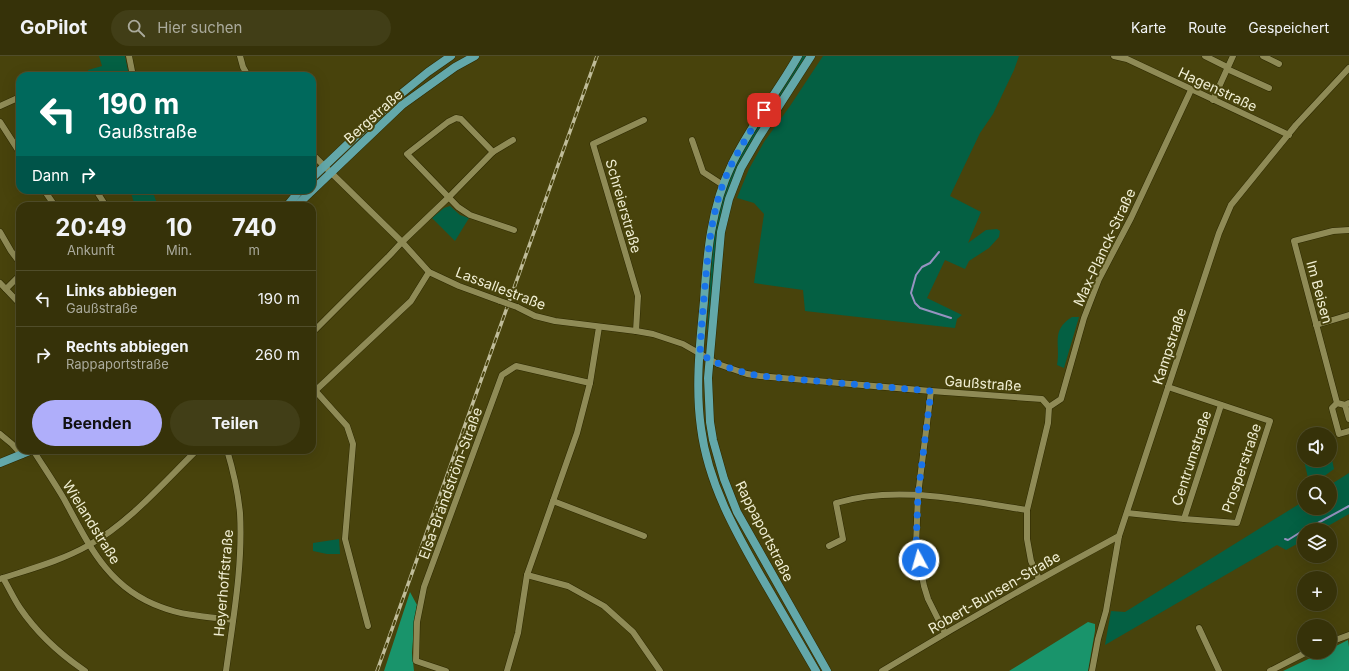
<!DOCTYPE html>
<html lang="de">
<head>
<meta charset="utf-8">
<style>
  :root { --surface:#363209; --page:#413e17; --text:#f1f3f6; --muted:#aaaa9c; --line:#504d2a; --accent:#afaefa }
  body { margin:0; font-family:Inter,sans-serif; background:var(--page); color:var(--text); height:100vh; display:flex; flex-direction:column; font-size:15px; white-space:nowrap }
  * { box-sizing:border-box; margin:0 }
  p { font-size:13px; color:var(--muted) }
  .icon { flex:none; width:22px; height:22px; fill:none; stroke:currentColor; stroke-width:2; stroke-linecap:round; stroke-linejoin:round }
  .map { position:relative; flex:1; overflow:hidden }
  .drawer { position:absolute; left:16px; top:146px; width:300px; height:252px; display:flex; flex-direction:column; background:var(--surface); border-radius:12px; box-shadow:0 4px 16px #0002,0 0 0 1px var(--line) }
  .drawer>* { flex:none }
  .top-card { position:absolute; left:16px; top:16px; width:300px; height:122px; border-radius:12px; box-shadow:0 4px 16px #0002,0 0 0 1px var(--line); background:#00695c; color:#fff; overflow:hidden }
  .tools { position:absolute; left:1297px; top:371px; display:grid; gap:8px }
  .tools a { display:grid; place-items:center; width:40px; height:40px; border-radius:50%; background:var(--surface); box-shadow:0 4px 16px #0002,0 0 0 1px var(--line); font-size:20px }
  .pin { position:absolute; display:grid; place-items:center; width:34px; height:34px; color:#fff; margin:-17px; border-radius:8px; box-shadow:0 2px 6px #0006 }
  .me { position:absolute; width:44px; margin:-22px; rotate:354deg; stroke-linejoin:round; filter:drop-shadow(0 0 3px #0008) }
  .turn { display:flex; align-items:center; gap:14px; height:84px; padding:0 16px; font-size:18px }
  .turn .icon { width:52px; height:52px; stroke-width:2.5 }
  .turn b { display:block; font-size:28px; line-height:34px }
  .then { display:flex; align-items:center; height:38px; padding:0 16px; background:#0003; gap:8px; font-size:15px }
  .eta { display:flex; justify-content:space-evenly; align-items:center; height:68px; text-align:center }
  .eta b { font-size:24px; font-weight:700; line-height:28px }
  .action { display:flex; gap:8px; margin-top:auto; padding:8px 16px }
  .action a { flex:1; height:46px; border-radius:24px; background:var(--accent); color:#111; font-size:16px; font-weight:700; line-height:46px; text-align:center }
  .action a+a { background:var(--page); color:var(--text) }
  ul { padding:0; list-style:none }
  li { display:flex; align-items:center; gap:12px; height:56px; padding:0 16px; border-top:1px solid var(--line) }
  li div { flex:1 }
  li b { display:block; font-size:15px }
  li em { font-style:normal }
  header { display:flex; align-items:center; gap:24px; box-sizing:border-box; height:56px; padding:0 20px; background:var(--surface); border-bottom:1px solid var(--line) }
  header strong { font-size:19px }
  nav { display:flex; gap:22px; margin-inline-start:auto; font-size:14px }
  .search { width:280px; height:36px; background:var(--page); display:flex; align-items:center; gap:10px; box-sizing:border-box; padding:0 14px; border-radius:22px; color:var(--muted); font-size:15px }
  .map>svg:first-child { display:block }
  .green { fill:#046043 }
  .forest { fill:#19946b }
  .lines { fill:none; stroke-linecap:round; stroke-linejoin:round }
  .stream { stroke:#9693c1; stroke-width:2 }
  .minor-casing { stroke:#2d2901; stroke-width:7 }
  .major-casing { stroke:#2d2901; stroke-width:9 }
  .minor { stroke:#8f8b56; stroke-width:6 }
  .major { stroke:#63a8aa; stroke-width:8 }
  .rail-casing { stroke:#bfbc99; stroke-width:3.5 }
  .rail { stroke:#48430c; stroke-width:2; stroke-dasharray:6; stroke-linecap:butt }
  .minor-bridge-casing { stroke:#2d2901; stroke-width:7; stroke-linecap:butt }
  .minor-bridge { stroke:#8f8b56; stroke-width:6 }
  .route { stroke:#1a73e8; stroke-width:7; stroke-dasharray:0 12.6 }
  .labels { text-anchor:middle; dominant-baseline:central; stroke-width:4; stroke-linejoin:round; paint-order:stroke }
  .street-label { font-size:14px; fill:#f1efd4; stroke:#48430c }
</style>
</head>
<body>
<header>
<strong>GoPilot</strong>
<div class="search"><svg class="icon" aria-label="search" viewBox="0 0 24 24"><circle cx="10" cy="10" r="6"/><path d="M15 15l6 6"/></svg>Hier suchen</div>
<nav><a>Karte</a><a>Route</a><a>Gespeichert</a></nav>
</header>
<div class="map">
<svg width="1349" height="615" viewBox="0 0 1349 615">
  <rect width="100%" height="100%" fill="#48430c"/>
  <g class="green">
    <path d="M 99,0 L 125,0 L 129,20 L 90,20 L 88,14 L 102,10 Z"/>
    <path d="M 802,0 L 808,0 L 728,135 L 708,274 L 707,274 C 712,221 709,164 732,115 C 752,74 782,40 802,0 Z"/>
    <path d="M 823,0 L 1019,0 L 1014,14 L 993,58 L 980,77 L 950,140 L 981,156 L 968,187 L 986,174 L 997,173 L 1000,175 L 999,181 L 989,192 L 969,205 L 965,213 L 945,204 L 927,242 L 962,259 L 957,263 L 955,272 L 805,255 L 803,234 L 754,227 L 764,158 L 754,147 L 737,142 L 749,113 L 764,86 L 790,50 Z"/>
    <path d="M 130,134 L 152,134 L 158,150 L 135,150 Z"/>
    <path d="M 450,150 L 460,159 L 469,162 L 455,185 L 432,162 L 444,152 Z"/>
    <path d="M 1072,261 L 1079,261 L 1064,312 L 1057,309 C 1061,288 1050,275 1072,261 Z"/>
    <path d="M 1301,392 L 1304,393 L 1304,404 L 1330,404 L 1330,394 L 1334,413 L 1323,421 L 1324,426 L 1309,426 Z"/>
    <path d="M 1349,417 L 1349,458 L 1321,474 L 1304,474 L 1304,484 L 1286,494 L 1277,489 L 1105,589 L 1111,555 L 1125,556 L 1304,445 L 1304,452 L 1330,452 L 1330,429 Z"/>
    <path d="M 339,483 L 340,498 L 327,498 L 313,495 L 313,487 Z"/>
  </g>
  <g class="forest">
    <path d="M 410,536 L 417,549 L 414,569 L 412,597 L 414,615 L 384,615 Z"/>
    <path d="M 1088,566 L 1095,568 L 1095,575 L 1088,615 L 1009,615 Z"/>
    <path d="M 1348,584 L 1349,591 L 1349,615 L 1283,615 L 1323,596 L 1330,596 L 1330,593 Z"/>
  </g>
  <g class="lines">
    <g class="stream">
      <path d="M 939,196 L 930,207 L 922,211 L 916,219 L 911,237 L 915,247 L 920,252 L 951,262"/>
      <path d="M 1305,474 L 1349,450"/>
      <path d="M 1285,483 L 1288,484 L 1304,474"/>
    </g>
    <defs>
      <g id="minor">
        <path d="M 129,0 L 133,20"/>
        <path d="M 240,0 L 243,11 L 248,20"/>
        <path d="M 1114,0 L 1127,3 L 1289,79"/>
        <path d="M 1205,0 L 1227,11"/>
        <path d="M 1263,0 L 1279,8"/>
        <path d="M 1227,13 L 1269,32"/>
        <path d="M 1213,44 L 1233,0"/>
        <path d="M 0,50 L 20,41"/>
        <path d="M 0,66 L 20,97"/>
        <path d="M 692,84 L 703,116 L 723,129"/>
        <path d="M 493,96 L 461,63 L 456,62 L 448,66 L 407,98 L 458,151 L 470,159 L 514,174"/>
        <path d="M 312,98 L 402,186 L 429,216 L 459,230 L 500,245"/>
        <path d="M 44,134 L 55,150"/>
        <path d="M 97,136 L 106,150"/>
        <path d="M 1349,174 L 1333,175 L 1294,185 L 1337,347 L 1345,349 L 1349,347"/>
        <path d="M 0,176 L 11,195 L 20,207"/>
        <path d="M 0,227 L 20,248"/>
        <path d="M 6,233 L 20,219"/>
        <path d="M 517,251 L 535,260 L 555,265 L 636,275 L 653,278 L 683,288 L 718,308 L 747,318 L 760,320 L 931,335 L 1042,343 L 1049,351"/>
        <path d="M 1316,269 L 1349,259"/>
        <path d="M 636,275 L 638,240 L 593,88 L 644,64"/>
        <path d="M 312,277 L 389,200 L 402,186 L 449,141 L 493,96 L 513,84"/>
        <path d="M 312,331 L 347,370 L 353,388 L 345,483 L 368,570"/>
        <path d="M 315,335 L 411,245 L 429,216"/>
        <path d="M 931,335 L 918,439 L 916,490 L 924,530 L 928,543 L 945,577"/>
        <path d="M 1337,347 L 1332,352 L 1339,378 L 1349,375"/>
        <path d="M 1345,349 L 1349,363"/>
        <path d="M 1049,351 L 1061,343 L 1084,262 L 1099,223 L 1131,162 L 1191,34"/>
        <path d="M 0,378 L 12,388 L 22,399"/>
        <path d="M 33,394 C 43,410 54,426 64,443 C 89,489 108,532 161,551 C 184,560 209,561 233,564"/>
        <path d="M 553,445 L 644,480"/>
        <path d="M 1127,457 L 1184,463 L 1237,467 L 1270,365 L 1168,331"/>
        <path d="M 1184,463 L 1221,349"/>
        <path d="M 829,490 L 843,483 L 836,447 C 898,428 965,445 1027,454"/>
        <path d="M 527,519 L 568,530 L 604,550 L 633,576 L 660,615"/>
        <path d="M 3,522 C 9,532 14,543 20,552 C 37,577 60,598 85,615"/>
        <path d="M 0,523 C 30,513 61,505 89,489 C 129,467 164,426 197,394"/>
        <path d="M 1039,523 L 1031,505 L 1027,483 L 1027,454 L 1048,367 L 1049,351"/>
        <path d="M 1199,572 L 1219,615"/>
        <path d="M 1330,586 L 1349,579"/>
        <path d="M 226,615 C 233,563 243,510 240,457 C 238,436 233,414 227,394"/>
        <path d="M 446,615 L 416,605 L 417,566 L 424,531 L 502,319 L 516,310 L 590,327"/>
        <path d="M 507,615 L 518,577 L 527,519 L 577,377 L 590,327 L 599,271"/>
        <path d="M 882,615 C 960,568 1039,523 1119,480"/>
        <path d="M 1092,615 L 1098,583 L 1106,555 L 1119,480 L 1219,177 L 1231,149 L 1296,69 L 1349,12"/>
        <path d="M 1270,615 L 1307,596"/>
      </g>
      <g id="major">
        <path d="M 798,0 C 777,37 750,70 732,108 C 711,151 707,198 704,245 C 700,287 695,330 701,372 C 708,427 735,475 762,522 C 780,553 798,584 816,615"/>
        <path d="M 811,0 L 759,81 L 741,112 L 729,143 L 721,176 L 708,322 L 710,366 L 713,384 L 724,423 L 737,456 L 827,615"/>
        <path d="M 312,122 L 396,42 L 428,16 L 451,0"/>
        <path d="M 287,150 L 300,134"/>
        <path d="M 296,150 L 402,49 L 455,11 L 475,0"/>
        <path d="M 0,407 L 32,394"/>
      </g>
    </defs>
    <use href="#minor" class="minor-casing"/>
    <use href="#major" class="major-casing"/>
    <use href="#minor" class="minor"/>
    <use href="#major" class="major"/>
    <defs>
      <path id="rail" d="M 377,615 L 597,0"/>
    </defs>
    <use href="#rail" class="rail-casing"/>
    <use href="#rail" class="rail"/>
    <defs>
      <path id="minor-bridge" d="M 500,245 L 517,251"/>
    </defs>
    <use href="#minor-bridge" class="minor-bridge-casing"/>
    <use href="#minor-bridge" class="minor-bridge"/>
  </g>
  <g class="lines">
    <path class="route" d="M 764,54 C 749,78 733,101 723,128 C 711,161 708,196 705,230 C 703,253 701,275 700,298 C 719,309 738,316 760,320 L 931,335 L 918,439 L 916,490 L 919,504"/>
  </g>
  <g class="labels">
    <g class="street-label">
      <text transform="translate(1218 33) rotate(25)">Hagenstraße</text>
      <text transform="translate(373 60) rotate(-42)">Bergstraße</text>
      <text transform="translate(624 150) rotate(74)">Schreierstraße</text>
      <text transform="translate(1104 191) rotate(-65)">Max-Planck-Straße</text>
      <text transform="translate(501 232) rotate(21)">Lassallestraße</text>
      <text transform="translate(1320 236) rotate(75)">Im Beisen</text>
      <text transform="translate(1169 290) rotate(-72)">Kampstraße</text>
      <text transform="translate(983 327) rotate(4)">Gaußstraße</text>
      <text transform="translate(1191 402) rotate(-72)">Centrumstraße</text>
      <text transform="translate(1241 412) rotate(-71)">Prosperstraße</text>
      <text transform="translate(450 427) rotate(-70)">Elsa-Brändström-Straße</text>
      <text transform="translate(92 466) rotate(58)">Wielandstraße</text>
      <text transform="translate(765 475) rotate(63)">Rappaportstraße</text>
      <text transform="translate(223 527) rotate(-85)">Heyerhoffstraße</text>
      <text transform="translate(994 536) rotate(-30)">Robert-Bunsen-Straße</text>
    </g>
  </g>
</svg>
<div class="tools">
<a><svg class="icon" aria-label="sound" viewBox="0 0 24 24"><path d="M4 9h4l5-4v14l-5-4H4zM17 9q2 3 0 6"/></svg></a>
<a><svg class="icon" aria-label="search" viewBox="0 0 24 24"><circle cx="10" cy="10" r="6"/><path d="M15 15l6 6"/></svg></a>
<a><svg class="icon" aria-label="layers" viewBox="0 0 24 24"><path d="M12 4l9 5-9 5-9-5zM3 14l9 5 9-5"/></svg></a>
<a>+</a>
<a>−</a>
</div>
<div class="pin" style="left:764px;top:54px;background:#d93025"><svg class="icon" aria-label="arrive" viewBox="0 0 24 24"><path d="M6 21V4h12l-3 4 3 4H6"/></svg></div>
<svg class="me" style="left:919px;top:504px" viewBox="-20 -20 40 40"><circle r="17" fill="#1a73e8" stroke="#fff" stroke-width="3"/><path d="M0-11L8 9 0 5-8 9z" fill="#fff"/></svg>
<div class="top-card">
<div class="turn"><svg class="icon" aria-label="left" viewBox="0 0 24 24"><path d="M17 20v-9H6M10 6l-5 5 5 5"/></svg><div><b>190 m</b>Gaußstraße</div></div>
<div class="then">Dann<svg class="icon" aria-label="right" viewBox="0 0 24 24"><path d="M7 20v-9h11M14 6l5 5-5 5"/></svg></div>
</div>
<section class="drawer">
<div class="eta">
<div><b>20:49</b><p>Ankunft</p></div>
<div><b>10</b><p>Min.</p></div>
<div><b>740</b><p>m</p></div>
</div>
<ul>
<li><svg class="icon" aria-label="left" viewBox="0 0 24 24"><path d="M17 20v-9H6M10 6l-5 5 5 5"/></svg><div><b>Links abbiegen</b><p>Gaußstraße</p></div><em>190 m</em></li>
<li><svg class="icon" aria-label="right" viewBox="0 0 24 24"><path d="M7 20v-9h11M14 6l5 5-5 5"/></svg><div><b>Rechts abbiegen</b><p>Rappaportstraße</p></div><em>260 m</em></li>
</ul>
<div class="action"><a>Beenden</a><a>Teilen</a></div>
</section>
</div>
</body>
</html>
